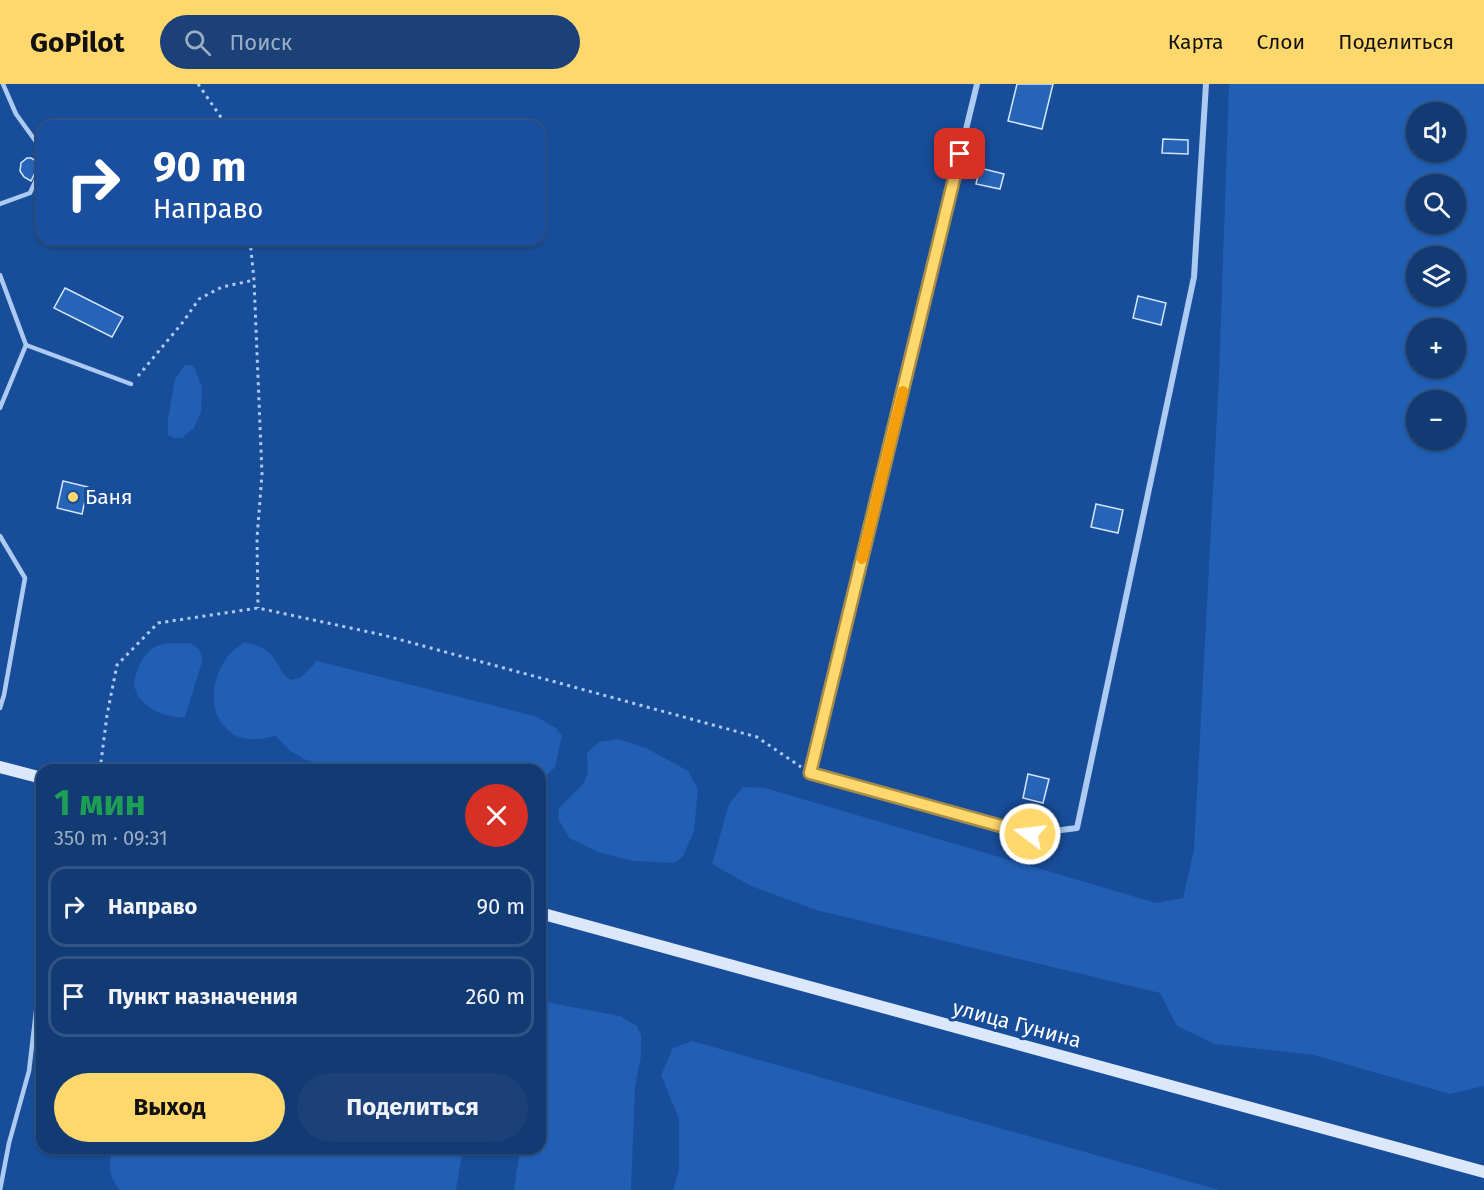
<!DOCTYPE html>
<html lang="ru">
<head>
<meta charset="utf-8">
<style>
  :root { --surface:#123a73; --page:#1b4178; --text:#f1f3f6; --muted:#9cadc4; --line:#315485; --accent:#ffd86d }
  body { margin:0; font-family:"Fira Sans",sans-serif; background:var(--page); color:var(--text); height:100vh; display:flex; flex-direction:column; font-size:22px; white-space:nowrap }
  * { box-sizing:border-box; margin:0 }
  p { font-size:20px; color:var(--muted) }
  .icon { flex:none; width:33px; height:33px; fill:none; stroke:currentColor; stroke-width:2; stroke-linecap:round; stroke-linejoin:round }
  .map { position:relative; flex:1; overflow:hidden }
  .drawer { position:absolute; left:36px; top:680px; width:510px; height:390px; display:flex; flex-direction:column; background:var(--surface); border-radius:18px; box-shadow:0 2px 4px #0004,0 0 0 2px var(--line) }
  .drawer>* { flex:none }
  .top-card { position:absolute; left:36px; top:36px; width:510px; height:126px; border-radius:18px; box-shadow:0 2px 4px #0004,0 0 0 2px var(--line); background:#1a4fa0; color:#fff; overflow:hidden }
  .controls { position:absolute; left:1406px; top:18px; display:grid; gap:12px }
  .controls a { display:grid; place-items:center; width:60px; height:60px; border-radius:50%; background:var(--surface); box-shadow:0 2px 4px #0004,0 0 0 2px var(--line); font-size:30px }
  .pin { position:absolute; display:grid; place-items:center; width:51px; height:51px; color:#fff; margin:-26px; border-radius:12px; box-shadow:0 3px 9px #0006 }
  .me { position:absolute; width:66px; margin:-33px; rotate:285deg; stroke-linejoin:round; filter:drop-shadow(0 0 4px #0008) }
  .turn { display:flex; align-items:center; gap:21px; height:126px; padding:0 18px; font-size:27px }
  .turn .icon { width:78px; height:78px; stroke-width:2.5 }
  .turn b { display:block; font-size:42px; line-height:51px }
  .round { display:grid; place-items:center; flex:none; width:63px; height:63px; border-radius:32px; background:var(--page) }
  .overview { display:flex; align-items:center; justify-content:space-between; height:102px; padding:0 18px }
  h1 { font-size:36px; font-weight:700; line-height:45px; color:#1e9e55 }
  .cta { display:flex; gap:12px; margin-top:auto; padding:12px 18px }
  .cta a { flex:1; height:69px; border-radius:36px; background:var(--accent); color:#111; font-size:24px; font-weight:700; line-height:69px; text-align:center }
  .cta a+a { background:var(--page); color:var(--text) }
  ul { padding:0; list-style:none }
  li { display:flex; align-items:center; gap:18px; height:81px; margin:0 12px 9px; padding:0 6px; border:3px solid var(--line); border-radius:18px }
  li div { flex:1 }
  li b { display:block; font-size:22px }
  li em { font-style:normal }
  header { display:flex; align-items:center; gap:36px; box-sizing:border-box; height:84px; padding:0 30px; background:var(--accent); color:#111 }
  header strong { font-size:28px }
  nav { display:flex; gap:33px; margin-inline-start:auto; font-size:21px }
  .search { width:420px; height:54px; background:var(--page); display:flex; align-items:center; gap:15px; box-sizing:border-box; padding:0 21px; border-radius:33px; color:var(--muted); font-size:22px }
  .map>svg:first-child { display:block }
  .green { fill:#205fb3; fill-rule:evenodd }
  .building { fill:#2664b7; stroke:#d4e5fc; stroke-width:1.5 }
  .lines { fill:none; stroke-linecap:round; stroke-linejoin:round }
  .path { stroke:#accaf2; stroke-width:3; stroke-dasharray:3 4.5; stroke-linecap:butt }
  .lane { stroke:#accaf2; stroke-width:4.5 }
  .street { stroke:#accaf2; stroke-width:6 }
  .secondary { stroke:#dbe8fc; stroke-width:12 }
  .route-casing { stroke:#a68c47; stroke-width:15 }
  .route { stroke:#ffd86d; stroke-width:10 }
  .slow { stroke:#f59e0b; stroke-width:10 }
  .poi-dot { fill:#ffd86d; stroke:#184d99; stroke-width:2 }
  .labels { text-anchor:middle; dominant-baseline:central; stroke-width:6; stroke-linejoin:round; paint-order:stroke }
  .poi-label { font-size:21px; fill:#fff; stroke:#184d99; text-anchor:start }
  .street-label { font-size:21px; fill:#fff; stroke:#184d99 }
</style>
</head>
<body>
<header>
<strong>GoPilot</strong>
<div class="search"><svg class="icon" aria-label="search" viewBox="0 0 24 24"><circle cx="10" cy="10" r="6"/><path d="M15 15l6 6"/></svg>Поиск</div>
<nav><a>Карта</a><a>Слои</a><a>Поделиться</a></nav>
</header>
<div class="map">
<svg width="1484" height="1106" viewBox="0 0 1484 1106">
  <rect width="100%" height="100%" fill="#184d99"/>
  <g class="green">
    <path d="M 1229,0 L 1484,0 L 1484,1002 L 1450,1010 L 1314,971 L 1215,960 L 1177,942 L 1160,909 L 816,826 L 751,802 L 712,780 L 729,720 L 743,703 L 765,704 L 1156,819 L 1183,814 L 1194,765 L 1219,293 ZM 1455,28 L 1455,68 L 1416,68 L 1416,28 ZM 1455,100 L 1455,140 L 1416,140 L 1416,100 ZM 1455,172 L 1455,212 L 1416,212 L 1416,172 ZM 1455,244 L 1455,284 L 1416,284 L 1416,244 ZM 1455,316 L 1455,356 L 1416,356 L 1416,316 Z"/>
    <path d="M 185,281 L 193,281 L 202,303 L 201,328 L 194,344 L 182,354 L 174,354 L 168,351 L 168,335 L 175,295 Z"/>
    <path d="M 245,558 C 254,561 265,563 272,572 C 280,581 279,587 290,596 L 300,594 L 317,577 L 535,632 L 556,644 L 562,652 L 555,683 L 540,698 L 540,686 L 334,685 L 304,675 L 289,666 L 276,652 C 265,654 255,657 243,654 C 235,653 230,648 224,642 C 207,622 213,593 227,573 C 231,567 239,562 245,558 Z"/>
    <path d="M 190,559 L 199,565 L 203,575 L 185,633 C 165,635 137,622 134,600 C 134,596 136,591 137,587 C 140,578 146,569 153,564 C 163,557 179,560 190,559 Z"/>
    <path d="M 618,655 L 646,664 L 688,687 L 698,705 L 694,747 L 683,772 L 674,779 L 634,777 L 601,769 L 569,754 L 558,734 L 559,724 L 583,700 L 588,689 L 587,669 L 599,658 Z"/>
    <path d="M 540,917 L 620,932 L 637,942 L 641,951 L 641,972 L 635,1002 L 631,1106 L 514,1106 L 520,1064 L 540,1064 Z"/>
    <path d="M 692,957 L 1219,1106 L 673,1106 L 679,1086 L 679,1035 L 661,991 L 673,964 Z"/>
    <path d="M 111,1064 L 463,1064 L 456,1106 L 120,1106 C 107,1091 110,1082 111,1064 Z"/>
  </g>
  <g class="building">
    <path d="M 1017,0 L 1053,0 L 1042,45 L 1008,37 Z"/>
    <path d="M 1163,55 L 1188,56 L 1188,70 L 1162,69 Z"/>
    <path d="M 27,74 L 31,74 L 40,79 L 31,97 L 24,93 L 20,87 L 21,79 Z"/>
    <path d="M 980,84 L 1004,90 L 1000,105 L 976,100 Z"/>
    <path d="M 65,204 L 123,233 L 112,253 L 54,224 Z"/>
    <path d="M 1138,212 L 1166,219 L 1161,241 L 1133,234 Z"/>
    <path d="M 63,397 L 88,403 L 82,430 L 57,424 Z"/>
    <path d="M 1096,420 L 1123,426 L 1118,449 L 1091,443 Z"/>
    <path d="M 1028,690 L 1049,695 L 1043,719 L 1023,714 Z"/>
  </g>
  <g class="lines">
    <g class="path">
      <path d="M 198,0 L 227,42"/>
      <path d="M 250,156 L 254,196 L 262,390 L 257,454 L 258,524"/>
      <path d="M 138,292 L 183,238 L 199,215 L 222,203 L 254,196"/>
      <path d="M 100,686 L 107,631 L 117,581 L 158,539 L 258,524 L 383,551 L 757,653 L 801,683"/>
    </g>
    <g class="lane">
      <path d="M 3,0 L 16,30 L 42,66"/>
      <path d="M 0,120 L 30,109 L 42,83"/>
      <path d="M 0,191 L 26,261 L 0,324"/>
      <path d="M 26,261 L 131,300"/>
      <path d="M 0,452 L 25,494 L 4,611 L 0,624"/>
      <path d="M 0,1106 L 9,1059 L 29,987 L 37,919 L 42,907"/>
    </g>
    <path class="street" d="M 977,0 L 810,689 L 1030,750 L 1077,744 L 1194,193 L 1206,0"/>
    <g class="secondary">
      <path d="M 0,683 L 42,694"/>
      <path d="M 540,829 L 1484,1088"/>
    </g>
  </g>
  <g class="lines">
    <defs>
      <path id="route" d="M 960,70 L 810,689 L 1030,750"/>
    </defs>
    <use href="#route" class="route-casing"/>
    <use href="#route" class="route"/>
    <path class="slow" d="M 862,475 L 903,307"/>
  </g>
  <circle class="poi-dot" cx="73" cy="413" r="6"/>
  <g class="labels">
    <g class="poi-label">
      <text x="85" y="413">Баня</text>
    </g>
    <g class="street-label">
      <text transform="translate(1017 940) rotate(15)">улица Гунина</text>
    </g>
  </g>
</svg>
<div class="controls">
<a><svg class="icon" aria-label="sound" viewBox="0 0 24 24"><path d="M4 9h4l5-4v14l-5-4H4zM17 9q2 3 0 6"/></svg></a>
<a><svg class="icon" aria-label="search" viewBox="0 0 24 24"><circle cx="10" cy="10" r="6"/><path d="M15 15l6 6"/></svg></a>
<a><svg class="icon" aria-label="layers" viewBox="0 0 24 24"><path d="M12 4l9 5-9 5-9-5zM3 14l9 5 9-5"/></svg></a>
<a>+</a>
<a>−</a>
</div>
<div class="pin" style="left:960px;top:70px;background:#d93025"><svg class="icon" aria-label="arrive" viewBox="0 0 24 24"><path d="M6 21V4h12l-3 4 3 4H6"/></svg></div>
<svg class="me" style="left:1030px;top:750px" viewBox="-20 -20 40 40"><circle r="17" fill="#ffd86d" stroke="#fff" stroke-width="3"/><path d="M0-11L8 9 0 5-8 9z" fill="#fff"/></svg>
<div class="top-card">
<div class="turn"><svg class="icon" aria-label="right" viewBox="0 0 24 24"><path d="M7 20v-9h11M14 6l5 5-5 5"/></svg><div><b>90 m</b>Направо</div></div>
</div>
<section class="drawer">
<div class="overview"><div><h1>1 мин</h1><p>350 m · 09:31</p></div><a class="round" style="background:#d93025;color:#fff"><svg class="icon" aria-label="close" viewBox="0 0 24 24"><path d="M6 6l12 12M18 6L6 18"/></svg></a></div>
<ul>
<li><svg class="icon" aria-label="right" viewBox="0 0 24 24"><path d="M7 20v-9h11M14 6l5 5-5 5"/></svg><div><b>Направо</b></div><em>90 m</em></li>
<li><svg class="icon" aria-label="arrive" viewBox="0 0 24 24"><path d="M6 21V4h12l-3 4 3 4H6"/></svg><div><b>Пункт назначения</b></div><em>260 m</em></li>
</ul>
<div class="cta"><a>Выход</a><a>Поделиться</a></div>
</section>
</div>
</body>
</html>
